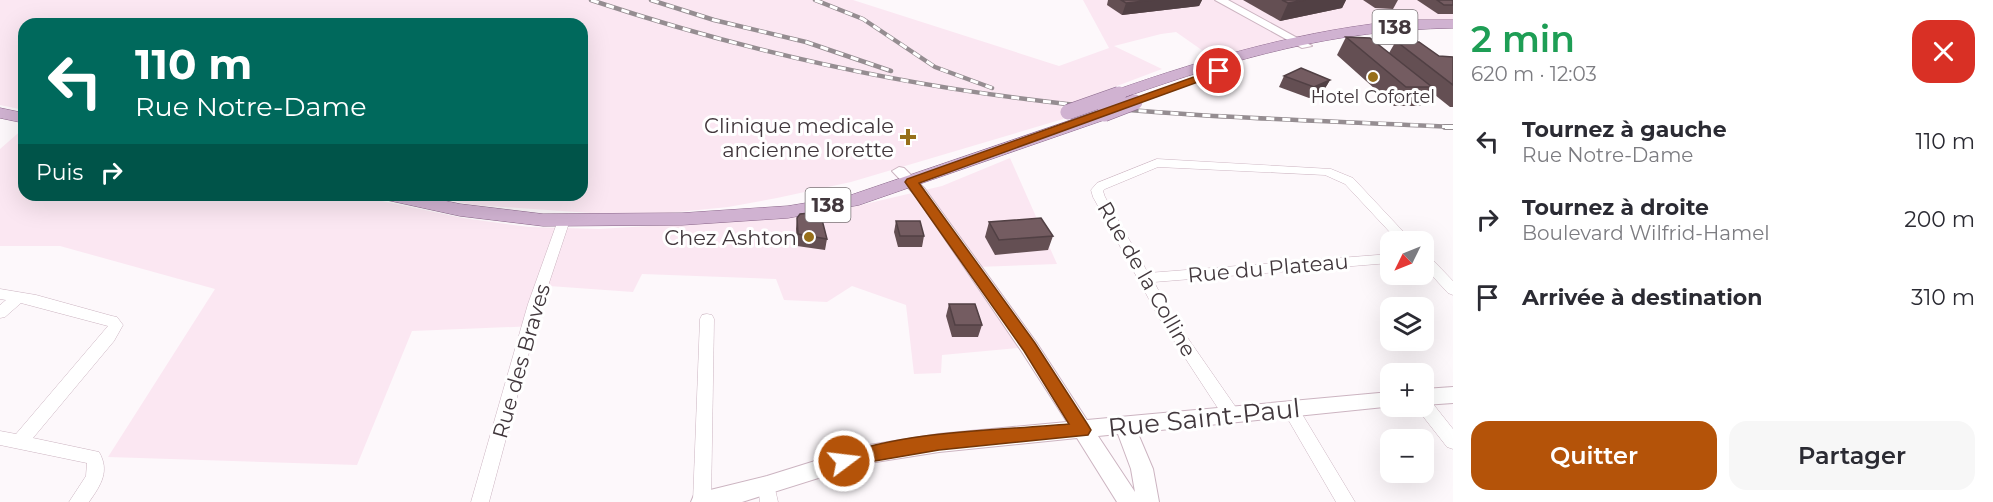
<!DOCTYPE html>
<html lang="fr">
<head>
<meta charset="utf-8">
<style>
  :root { --surface:#fff; --page:#f7f7f7; --text:#2b2b33; --muted:#7c7c81; --accent:#b45309 }
  body { margin:0; font-family:Montserrat,sans-serif; background:var(--page); color:var(--text); height:100vh; display:flex; flex-direction:column; font-size:22px; white-space:nowrap }
  * { box-sizing:border-box; margin:0 }
  p { font-size:20px; color:var(--muted) }
  .icon { flex:none; width:33px; height:33px; fill:none; stroke:currentColor; stroke-width:2; stroke-linecap:round; stroke-linejoin:round }
  .map { position:relative; flex:1; overflow:hidden }
  .drawer { display:flex; flex-direction:column; background:var(--surface); width:540px }
  .drawer>* { flex:none }
  .guide { position:absolute; left:18px; top:18px; width:570px; height:183px; border-radius:18px; box-shadow:0 6px 24px #0002; background:#00695c; color:#fff; overflow:hidden }
  .needle { width:39px; rotate:227deg }
  .buttons { position:absolute; left:1380px; top:231px; display:grid; gap:12px }
  .buttons a { display:grid; place-items:center; width:54px; height:54px; border-radius:12px; background:var(--surface); box-shadow:0 6px 24px #0002; font-size:30px }
  .pin { position:absolute; display:grid; place-items:center; width:51px; height:51px; color:#fff; margin:-26px; border:3px solid #fff; border-radius:50%; box-shadow:0 2px 6px #0007 }
  .me { position:absolute; width:66px; margin:-33px; rotate:75deg; stroke-linejoin:round; filter:drop-shadow(0 0 4px #0008) }
  .turn { display:flex; align-items:center; gap:21px; height:126px; padding:0 18px; font-size:27px }
  .turn .icon { width:78px; height:78px; stroke-width:2.5 }
  .turn b { display:block; font-size:42px; line-height:51px }
  .then { display:flex; align-items:center; height:57px; padding:0 18px; background:#0003; gap:12px; font-size:22px }
  .round { display:grid; place-items:center; flex:none; width:63px; height:63px; border-radius:18px; background:var(--page) }
  .summary { display:flex; align-items:center; justify-content:space-between; height:102px; padding:0 18px }
  h1 { font-size:36px; font-weight:600; line-height:45px; color:#1e9e55 }
  .primary-button { display:flex; gap:12px; margin-top:auto; padding:12px 18px }
  .primary-button a { flex:1; height:69px; border-radius:18px; background:var(--accent); color:#fff; font-size:24px; font-weight:600; line-height:69px; text-align:center }
  .primary-button a+a { background:var(--page); color:var(--text) }
  ul { padding:0; list-style:none }
  li { display:flex; align-items:center; gap:18px; height:78px; padding:0 18px }
  li div { flex:1 }
  li b { display:block; font-size:22px }
  li em { font-style:normal }
  main { display:flex; flex:1; min-height:0 }
  .map>svg:first-child { display:block }
  .built { fill:#fbe7f2 }
  .lines { fill:none; stroke-linecap:round; stroke-linejoin:round }
  .minor-casing { stroke:#ccb4c1; stroke-width:1 }
  .tertiary-casing { stroke:#ccb4c1; stroke-width:2 }
  .primary-casing { stroke:#8a668a; stroke-width:1 }
  .minor { fill:#fff; fill-rule:evenodd }
  .tertiary { fill:#fff; fill-rule:evenodd }
  .primary { fill:#d0b2d1; fill-rule:evenodd }
  .rail-far1-casing { stroke:#958d91; stroke-width:4.5 }
  .rail-casing { stroke:#958d91; stroke-width:6 }
  .rail-far1 { stroke:#fff; stroke-width:3; stroke-dasharray:8; stroke-linecap:butt }
  .rail { stroke:#fff; stroke-width:4; stroke-dasharray:10; stroke-linecap:butt }
  .primary-bridge-casing { stroke:#8a668a; stroke-width:16; stroke-linecap:butt }
  .primary-bridge { stroke:#d0b2d1; stroke-width:15 }
  .wall { fill:#644f53 }
  .shaded-wall { fill:#514044 }
  .building { fill:#745c61; stroke:#514044; stroke-width:1.5 }
  .route { fill:#b45309; stroke:#753606; stroke-width:1.5 }
  .poi-dot { fill:#976f1a; stroke:#fff; stroke-width:2 }
  .labels { text-anchor:middle; dominant-baseline:central; stroke-width:6; stroke-linejoin:round; paint-order:stroke }
  .far-poi-label { font-size:18px; fill:#42383d; stroke:#fff }
  .shield { fill:#fff; stroke:#7b7477; stroke-width:1.5 }
  .shield-label { font-size:20px; font-weight:bold; fill:#42383d }
  .poi-label { font-size:21px; fill:#42383d; stroke:#fff; text-anchor:end }
  .street-label { font-size:21px; fill:#42383d; stroke:#fff }
  .near-street-label { font-size:26px; fill:#42383d; stroke:#fff }
</style>
</head>
<body>
<main>
<div class="map">
<svg width="1453" height="502" viewBox="0 0 1453 502">
  <rect width="100%" height="100%" fill="#fdf8fb"/>
  <g class="built">
    <path d="M 0,0 L 853,0 L 1059,66 L 1109,48 L 1083,0 L 1453,0 L 1453,24 L 1415,25 L 1216,60 L 1176,32 L 1161,34 L 1114,46 L 1162,69 L 1061,107 L 1070,117 L 851,182 L 777,198 L 728,207 L 669,213 L 591,213 L 473,205 L 427,195 L 582,195 L 582,24 L 24,24 L 24,110 L 0,105 Z"/>
    <path d="M 24,128 L 24,195 L 353,195 L 463,218 L 529,227 L 599,229 L 814,216 L 942,186 L 1010,158 L 1057,264 L 977,267 L 1029,347 L 942,355 L 941,373 L 914,374 L 906,305 L 852,286 L 827,302 L 784,300 L 776,279 L 642,274 L 633,292 L 549,286 L 536,326 L 412,331 L 357,465 L 108,457 L 215,289 L 60,246 L 0,246 L 0,149 Z"/>
  </g>
  <g class="lines">
    <defs>
      <g id="minor">
        <path d="M 1157,159 L 1331,169 L 1353,178 L 1413,242 L 1399,242 L 1345,184 L 1325,175 L 1158,167 L 1105,189 L 1103,191 L 1105,197 L 1148,273 L 1390,254 L 1390,263 L 1154,282 L 1171,314 L 1237,409 L 1239,414 L 1237,419 L 1231,421 L 1225,419 L 1161,321 L 1093,197 L 1091,190 L 1097,183 Z"/>
        <path d="M 564,216 L 570,220 L 542,304 L 489,502 L 471,502 L 528,304 L 558,220 Z"/>
        <path d="M 1424,254 L 1429,256 L 1453,281 L 1453,295 L 1448,293 L 1424,267 Z"/>
        <path d="M 0,289 L 36,295 L 112,316 L 117,317 L 123,325 L 114,341 L 33,438 L 99,452 C 110,471 101,485 89,502 L 69,502 L 86,476 L 87,463 L 0,445 L 0,431 L 16,434 L 108,326 L 21,303 L 5,317 L 0,318 L 0,305 L 6,300 L 0,299 Z"/>
        <path d="M 707,314 L 712,315 L 714,319 L 711,502 L 693,502 L 700,319 L 702,315 Z"/>
        <path d="M 1424,398 L 1430,400 L 1453,429 L 1453,449 L 1447,447 L 1418,410 L 1417,406 L 1424,406 Z"/>
        <path d="M 1290,402 L 1296,404 L 1355,502 L 1336,502 L 1282,409 L 1284,404 Z"/>
        <path d="M 767,478 L 773,480 L 778,502 L 760,502 L 758,486 L 761,480 Z"/>
      </g>
      <g id="tertiary">
        <path d="M 1215,0 L 1228,0 L 1312,46 L 1302,48 Z"/>
        <path d="M 899,167 L 904,168 L 925,189 L 1036,342 L 1087,420 L 1390,392 L 1390,406 L 1394,406 L 1141,432 L 1139,436 L 1153,469 L 1159,502 L 1117,502 L 1077,438 L 939,452 L 863,464 L 742,502 L 691,502 L 694,495 L 702,492 L 767,476 L 863,446 L 939,434 L 1067,422 L 1022,352 L 915,195 L 892,171 ZM 1118,434 L 1131,469 L 1135,492 L 1098,436 Z"/>
        <path d="M 1453,387 L 1453,403 L 1424,405 L 1424,389 Z"/>
      </g>
      <g id="primary">
        <path d="M 1409,20 L 1453,20 L 1453,28 C 1333,30 1237,58 1125,97 L 1119,99 L 1111,94 L 1113,91 C 1210,57 1306,29 1409,20 Z"/>
        <path d="M 0,108 L 24,113 L 24,123 L 0,118 Z"/>
        <path d="M 1101,110 L 1109,115 L 1107,119 L 859,205 L 788,218 L 682,225 L 543,226 L 460,216 L 382,199 L 379,195 L 417,195 L 460,204 L 543,214 L 682,213 L 788,206 L 848,196 Z"/>
      </g>
    </defs>
    <use href="#minor" class="minor-casing"/>
    <use href="#tertiary" class="tertiary-casing"/>
    <use href="#primary" class="primary-casing"/>
    <use href="#minor" class="minor"/>
    <use href="#tertiary" class="tertiary"/>
    <use href="#primary" class="primary"/>
    <defs>
      <g id="rail-far1">
        <path d="M 591,0 C 741,50 893,84 1050,102 C 1184,118 1319,120 1453,127"/>
        <path d="M 651,0 L 714,20 L 806,42 L 891,71"/>
        <path d="M 815,0 L 863,19 L 935,67 L 992,88"/>
      </g>
      <path id="rail" d="M 1445,127 L 1453,127"/>
    </defs>
    <use href="#rail-far1" class="rail-far1-casing"/>
    <use href="#rail" class="rail-casing"/>
    <use href="#rail-far1" class="rail-far1"/>
    <use href="#rail" class="rail"/>
    <defs>
      <g id="primary-bridge">
        <path d="M 1068,112 L 1119,94"/>
        <path d="M 1104,114 L 1135,102"/>
      </g>
    </defs>
    <use href="#primary-bridge" class="primary-bridge-casing"/>
    <use href="#primary-bridge" class="primary-bridge"/>
  </g>
  <g class="wall">
    <path d="M 1108,0 L 1202,0 L 1199,6 L 1122,15 L 1107,5 Z"/>
    <path d="M 1243,0 L 1346,0 L 1342,8 L 1280,21 Z"/>
    <path d="M 1363,0 L 1398,0 L 1393,9 L 1375,8 Z"/>
    <path d="M 1417,0 L 1453,0 L 1453,14 L 1438,14 Z"/>
    <path d="M 1346,37 L 1389,53 L 1396,41 L 1439,56 L 1453,57 L 1453,107 L 1450,107 L 1430,91 L 1420,106 L 1394,106 L 1337,55 Z"/>
    <path d="M 1284,76 L 1330,80 L 1324,90 L 1309,98 L 1279,87 Z"/>
    <path d="M 797,218 L 827,239 L 825,250 L 797,246 L 796,229 Z"/>
    <path d="M 896,221 L 924,236 L 922,247 L 898,247 L 894,232 Z"/>
    <path d="M 989,222 L 1053,236 L 1048,250 L 995,255 L 985,237 Z"/>
    <path d="M 949,304 L 982,325 L 978,337 L 952,337 L 946,316 Z"/>
  </g>
  <g class="shaded-wall">
    <path d="M 1154,0 L 1202,0 L 1199,6 L 1122,15 L 1126,3 Z"/>
    <path d="M 1305,0 L 1346,0 L 1342,8 L 1280,21 L 1288,3 Z"/>
    <path d="M 1330,80 L 1324,90 L 1309,98 L 1314,87 Z"/>
  </g>
  <g class="building">
    <path d="M 1121,0 L 1154,0 L 1126,3 Z"/>
    <path d="M 1282,0 L 1305,0 L 1288,3 Z"/>
    <path d="M 1437,0 L 1453,0 L 1453,5 L 1444,5 Z"/>
    <path d="M 1346,37 L 1370,38 L 1432,87 L 1406,87 Z"/>
    <path d="M 1396,41 L 1419,42 L 1439,56 L 1453,57 L 1453,85 Z"/>
    <path d="M 1301,68 L 1330,80 L 1314,87 L 1284,76 Z"/>
    <path d="M 820,212 L 827,239 L 798,234 L 797,218 L 800,214 Z"/>
    <path d="M 1041,218 L 1053,236 L 999,240 L 989,222 Z"/>
    <path d="M 896,221 L 920,221 L 924,236 L 900,236 Z"/>
    <path d="M 949,304 L 975,304 L 982,325 L 955,325 Z"/>
  </g>
  <path class="route" d="M 1219,68 L 1224,71 L 1223,73 L 919,183 L 1035,343 L 1088,425 L 1091,430 L 1088,435 L 939,450 L 863,463 L 844,469 L 838,467 L 835,461 L 838,456 C 910,430 993,431 1069,424 L 1024,351 L 905,182 L 907,179 Z"/>
  <g class="poi-dot">
    <circle cx="1373" cy="77" r="6"/>
    <path d="M905 128h6v6h6v6h-6v6h-6v-6h-6v-6h6z"/>
    <circle cx="809" cy="237" r="6"/>
  </g>
  <g class="labels">
    <g class="far-poi-label">
      <text x="1373" y="97">Hotel Cofortel</text>
    </g>
    <g class="shield">
      <rect x="1372.5" y="10" width="45" height="34" rx="4.5"/>
      <rect x="805.5" y="188" width="45" height="34" rx="4.5"/>
    </g>
    <g class="shield-label">
      <text x="1395" y="27">138</text>
      <text x="828" y="205">138</text>
    </g>
    <g class="poi-label">
      <text x="894" y="125">Clinique medicale<tspan x="894" dy="24">ancienne lorette</tspan></text>
      <text x="797" y="237">Chez Ashton</text>
    </g>
    <g class="street-label">
      <text transform="translate(1268 268) rotate(-5)">Rue du Plateau</text>
      <text transform="translate(1147 279) rotate(60)">Rue de la Colline</text>
      <text transform="translate(521 361) rotate(-74)">Rue des Braves</text>
    </g>
    <g class="near-street-label">
      <text transform="translate(1204 418) rotate(-6)">Rue Saint-Paul</text>
    </g>
  </g>
</svg>
<div class="buttons">
<a><svg class="needle" viewBox="-14 -14 28 28"><path d="M0-13l5 13h-10z" fill="#e53935"/><path d="M0 13l5-13h-10z" fill="#7c7c81"/></svg></a>
<a><svg class="icon" aria-label="layers" viewBox="0 0 24 24"><path d="M12 4l9 5-9 5-9-5zM3 14l9 5 9-5"/></svg></a>
<a>+</a>
<a>−</a>
</div>
<div class="pin" style="left:1219px;top:71px;background:#d93025"><svg class="icon" aria-label="arrive" viewBox="0 0 24 24"><path d="M6 21V4h12l-3 4 3 4H6"/></svg></div>
<svg class="me" style="left:844px;top:461px" viewBox="-20 -20 40 40"><circle r="17" fill="#b45309" stroke="#fff" stroke-width="3"/><path d="M0-11L8 9 0 5-8 9z" fill="#fff"/></svg>
<div class="guide">
<div class="turn"><svg class="icon" aria-label="left" viewBox="0 0 24 24"><path d="M17 20v-9H6M10 6l-5 5 5 5"/></svg><div><b>110 m</b>Rue Notre-Dame</div></div>
<div class="then">Puis<svg class="icon" aria-label="right" viewBox="0 0 24 24"><path d="M7 20v-9h11M14 6l5 5-5 5"/></svg></div>
</div>
</div>
<section class="drawer">
<div class="summary"><div><h1>2 min</h1><p>620 m · 12:03</p></div><a class="round" style="background:#d93025;color:#fff"><svg class="icon" aria-label="close" viewBox="0 0 24 24"><path d="M6 6l12 12M18 6L6 18"/></svg></a></div>
<ul>
<li><svg class="icon" aria-label="left" viewBox="0 0 24 24"><path d="M17 20v-9H6M10 6l-5 5 5 5"/></svg><div><b>Tournez à gauche</b><p>Rue Notre-Dame</p></div><em>110 m</em></li>
<li><svg class="icon" aria-label="right" viewBox="0 0 24 24"><path d="M7 20v-9h11M14 6l5 5-5 5"/></svg><div><b>Tournez à droite</b><p>Boulevard Wilfrid-Hamel</p></div><em>200 m</em></li>
<li><svg class="icon" aria-label="arrive" viewBox="0 0 24 24"><path d="M6 21V4h12l-3 4 3 4H6"/></svg><div><b>Arrivée à destination</b></div><em>310 m</em></li>
</ul>
<div class="primary-button"><a>Quitter</a><a>Partager</a></div>
</section>
</main>
</body>
</html>
